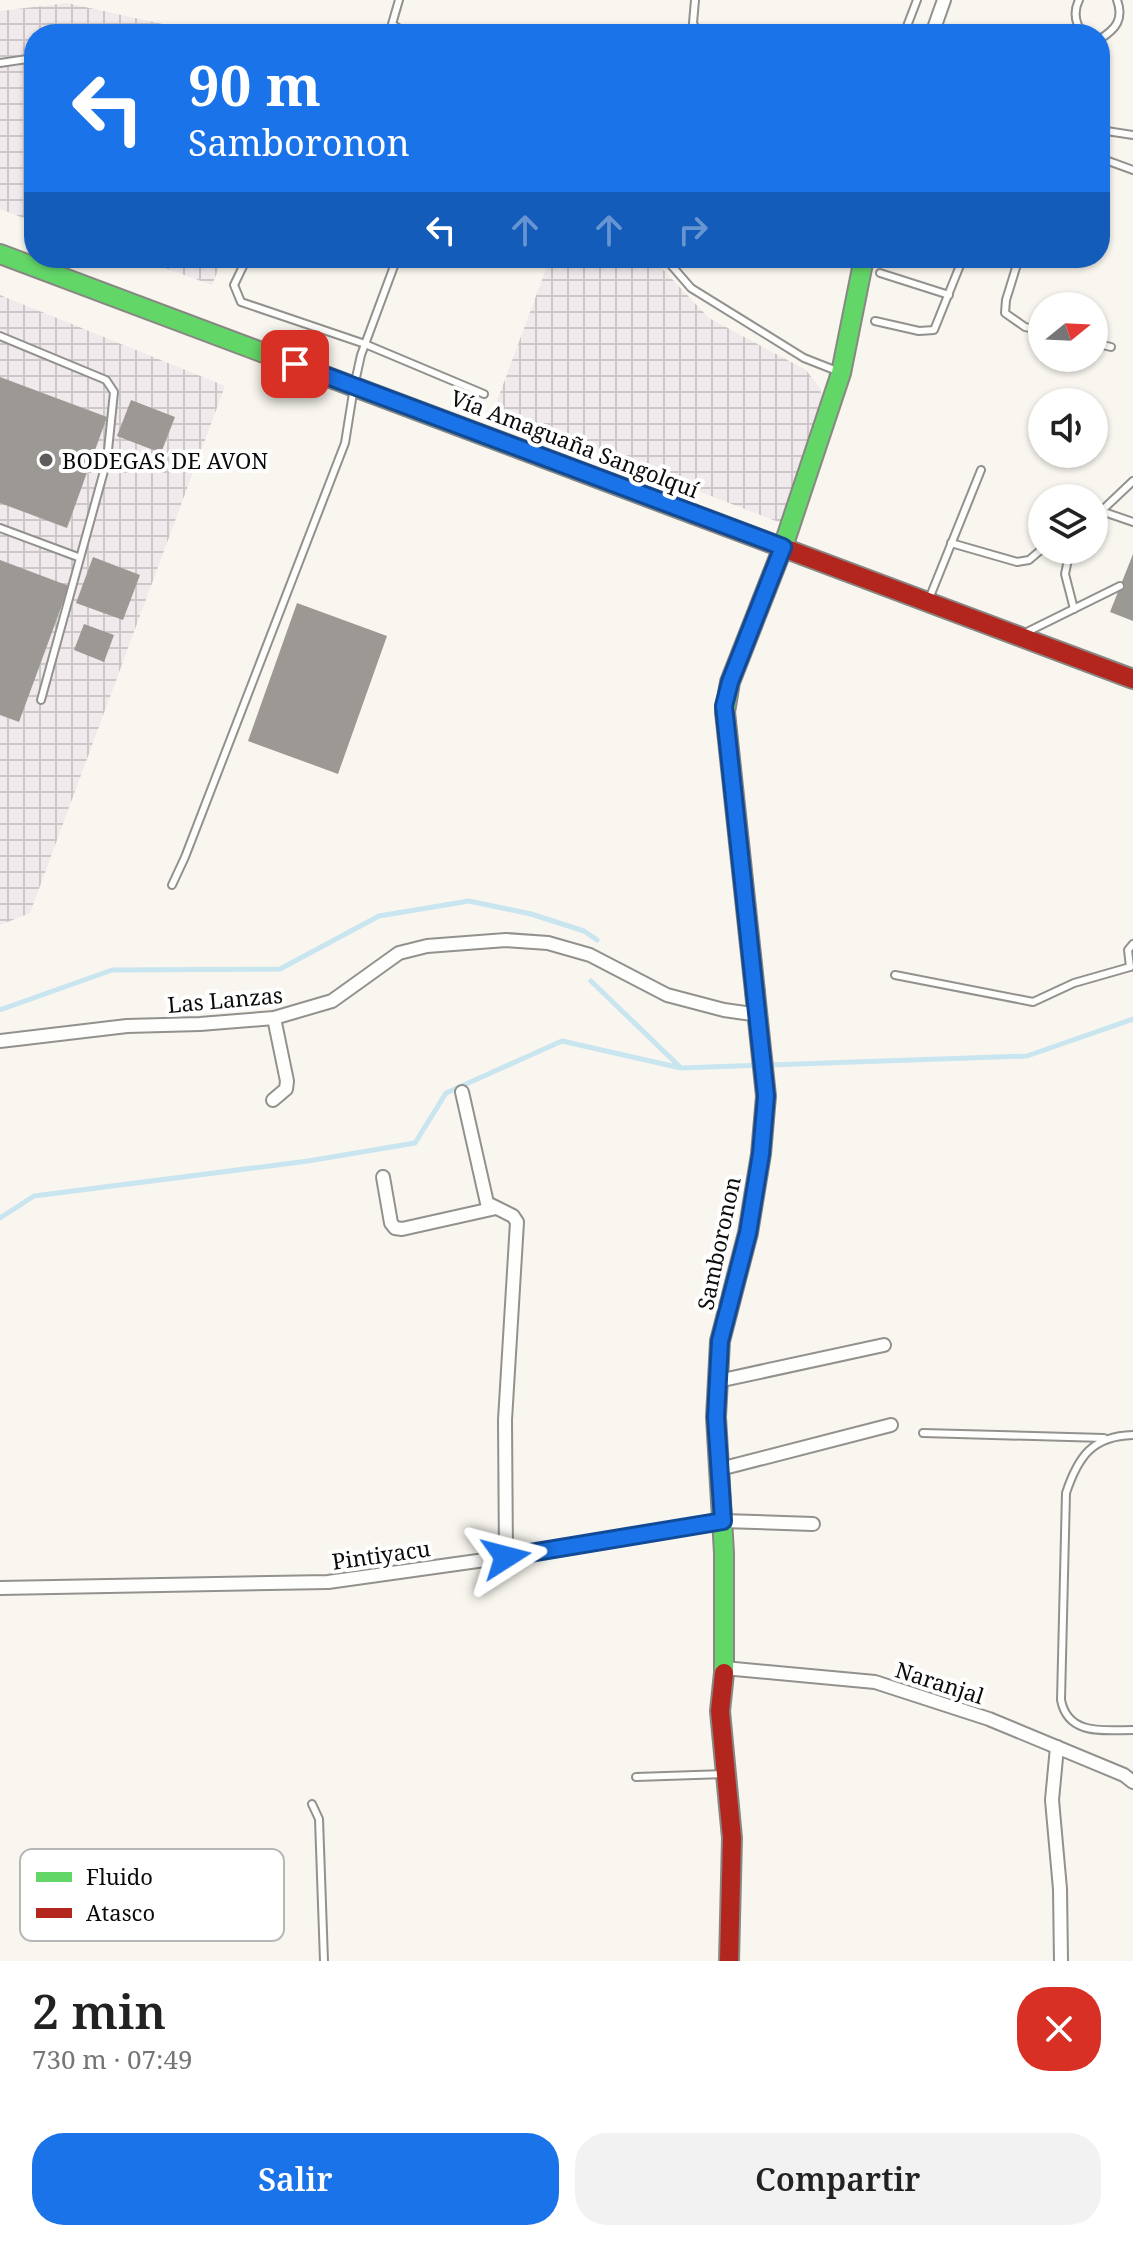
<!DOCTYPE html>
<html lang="es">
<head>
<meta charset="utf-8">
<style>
  :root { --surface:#fff; --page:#f2f2f2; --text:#222; --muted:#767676; --accent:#1a73e8 }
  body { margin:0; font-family:"Noto Serif",serif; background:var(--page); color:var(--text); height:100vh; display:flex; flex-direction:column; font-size:30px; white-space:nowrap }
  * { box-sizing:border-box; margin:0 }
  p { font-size:26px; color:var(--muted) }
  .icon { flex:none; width:44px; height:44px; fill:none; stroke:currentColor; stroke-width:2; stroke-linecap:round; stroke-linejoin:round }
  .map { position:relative; height:1961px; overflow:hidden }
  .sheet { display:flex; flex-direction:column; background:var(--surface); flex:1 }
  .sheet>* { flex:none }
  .banner { position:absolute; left:24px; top:24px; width:1086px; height:244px; border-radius:32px; box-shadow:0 2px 6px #0004; background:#1a73e8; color:#fff; overflow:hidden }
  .needle { width:52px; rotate:72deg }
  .tools { position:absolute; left:1028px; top:292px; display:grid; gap:16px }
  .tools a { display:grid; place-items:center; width:80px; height:80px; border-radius:50%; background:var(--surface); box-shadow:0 2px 6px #0004; font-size:40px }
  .pin { position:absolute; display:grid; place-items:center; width:68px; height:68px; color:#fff; margin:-34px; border-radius:16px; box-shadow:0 4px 12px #0006 }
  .me { position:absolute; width:88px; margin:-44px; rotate:81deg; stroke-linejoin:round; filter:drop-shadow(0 0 6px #0008) }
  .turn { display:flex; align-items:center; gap:28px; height:168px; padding:0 32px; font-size:36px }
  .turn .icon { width:104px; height:104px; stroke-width:2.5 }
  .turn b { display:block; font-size:56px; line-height:68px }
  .lanes { display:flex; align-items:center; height:76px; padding:0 32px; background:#0003; justify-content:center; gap:40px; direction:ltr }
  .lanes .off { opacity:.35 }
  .round { display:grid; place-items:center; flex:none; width:84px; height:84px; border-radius:32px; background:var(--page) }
  .overview { display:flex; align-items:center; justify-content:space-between; height:136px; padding:0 32px }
  h1 { font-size:48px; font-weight:600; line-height:60px }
  .action { display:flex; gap:16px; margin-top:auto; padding:16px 32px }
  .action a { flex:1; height:92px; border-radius:32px; background:var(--accent); color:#fff; font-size:32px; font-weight:600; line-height:92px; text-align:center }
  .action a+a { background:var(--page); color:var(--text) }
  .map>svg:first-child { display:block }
  .industrial { fill:url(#industrial-grid) }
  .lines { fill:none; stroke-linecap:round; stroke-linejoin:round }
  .stream { stroke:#c9e5ef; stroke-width:5 }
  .building { fill:#9c9995 }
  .lane-casing { stroke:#92918e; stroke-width:10 }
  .street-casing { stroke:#92918e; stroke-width:16 }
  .fast-casing { stroke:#898784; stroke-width:22 }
  .jam-casing { stroke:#898784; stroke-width:22 }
  .lane { stroke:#fefefd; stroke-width:6 }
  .street { stroke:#fefefd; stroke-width:12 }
  .fast { stroke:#63d668; stroke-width:18 }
  .jam { stroke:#b3261e; stroke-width:18 }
  .route-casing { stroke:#114b97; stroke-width:20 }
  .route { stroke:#1a73e8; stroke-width:14 }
  .poi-dot { fill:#5e5d5b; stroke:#fff; stroke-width:3 }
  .labels { text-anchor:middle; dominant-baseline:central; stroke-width:8; stroke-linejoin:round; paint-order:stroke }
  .street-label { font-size:22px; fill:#0b0b0b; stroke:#fff }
  .poi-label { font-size:22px; fill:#0b0b0b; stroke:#fff; text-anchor:start }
  .key { fill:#fff; stroke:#b6b6b6; stroke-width:2 }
  .key-label { font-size:22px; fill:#0b0b0b }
</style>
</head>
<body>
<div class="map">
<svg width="1133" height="1961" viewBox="0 0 1133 1961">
  <defs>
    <pattern id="industrial-grid" width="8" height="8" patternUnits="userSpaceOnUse" patternTransform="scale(2)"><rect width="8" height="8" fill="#f0eaec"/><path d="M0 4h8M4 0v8" fill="none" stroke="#ccc7c9"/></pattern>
  </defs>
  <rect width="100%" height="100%" fill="#f9f6ef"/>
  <g class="industrial">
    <path d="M 67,3 L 208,34 L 34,34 L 34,222 L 0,209 L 0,11 Z"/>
    <path d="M 137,258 L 223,258 L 212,285 Z"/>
    <path d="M 550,258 L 652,258 L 709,318 L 806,370 L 820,388 L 824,404 L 781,523 L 493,412 Z"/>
    <path d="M 0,295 L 225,386 L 30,913 L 0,925 Z"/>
  </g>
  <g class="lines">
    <g class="stream">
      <path d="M 591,981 L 680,1067"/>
      <path d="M 0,1010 L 112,970 L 280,969 L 379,916 L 469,901 L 531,914 L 584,931 L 597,940"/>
      <path d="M 0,1218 L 34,1196 L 308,1161 L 415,1143 L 446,1093 L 562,1041 L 681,1068 L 1027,1056 L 1133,1019"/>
    </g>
  </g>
  <g class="building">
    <path d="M 0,377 L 107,417 L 67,528 L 0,503 Z"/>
    <path d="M 131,400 L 175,417 L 161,453 L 117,436 Z"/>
    <path d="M 1133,554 L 1133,621 L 1110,612 Z"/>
    <path d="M 93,557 L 140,575 L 123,620 L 76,603 Z"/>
    <path d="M 0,560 L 69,586 L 19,722 L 0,715 Z"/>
    <path d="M 297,603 L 387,636 L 338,774 L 248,741 Z"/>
    <path d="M 84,624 L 114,635 L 104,662 L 74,650 Z"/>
  </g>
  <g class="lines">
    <defs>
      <g id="lane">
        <path d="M 399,0 L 392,24 L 407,34"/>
        <path d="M 695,0 L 693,23 L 696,29 L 709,34"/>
        <path d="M 1079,0 C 1073,12 1075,23 1083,34"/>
        <path d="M 904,34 L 917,0"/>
        <path d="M 1100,39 C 1116,29 1124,19 1117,0"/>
        <path d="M 0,63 L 34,58"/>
        <path d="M 1100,130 L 1133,135"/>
        <path d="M 1100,158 L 1133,170"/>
        <path d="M 247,258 L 234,285 L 241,302 L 365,344 L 484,394"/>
        <path d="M 665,258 L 691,288 L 804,358 L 837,371"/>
        <path d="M 1019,258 L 1006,300 L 1005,313 L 1025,327 L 1042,331"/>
        <path d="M 880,273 L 949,295"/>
        <path d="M 875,321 L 919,331 L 934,330 L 963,258"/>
        <path d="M 0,336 L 106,380 L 114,392 L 107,460 L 41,700"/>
        <path d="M 1094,343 L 1111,347"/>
        <path d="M 355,382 L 361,355 L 397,258"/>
        <path d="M 1101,511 L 1133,522"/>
        <path d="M 1094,518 L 1133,481"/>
        <path d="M 0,528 L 78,557"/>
        <path d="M 951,543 L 1017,562 L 1029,560 L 1042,549"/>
        <path d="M 1070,550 L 1065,574 L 1074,609"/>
        <path d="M 929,599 L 981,470"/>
        <path d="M 1027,632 L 1120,586"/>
        <path d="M 172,885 L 185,857 L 345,443 L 353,393"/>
        <path d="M 1130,967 L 1128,950 L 1133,944"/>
        <path d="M 895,975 L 1033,1002 L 1074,983 L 1130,967"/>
        <path d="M 923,1433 L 1104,1438"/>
        <path d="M 1133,1435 C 1092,1436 1078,1457 1066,1493 L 1061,1700 C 1068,1736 1104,1730 1133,1730"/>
        <path d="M 636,1777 L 725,1774"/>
        <path d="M 312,1804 L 319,1819 L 324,1961"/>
      </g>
      <g id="street">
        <path d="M 932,34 L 944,0"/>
        <path d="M 0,1041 L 127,1026 L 200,1024 L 274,1018 L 332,1001 L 399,953 L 427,946 L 506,940 L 548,943 L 590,955 L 667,995 L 724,1010 L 759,1015"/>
        <path d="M 462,1092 L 487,1203 L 513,1216 L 517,1222 L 505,1420 L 506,1557"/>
        <path d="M 273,1100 L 286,1089 L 287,1081 L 274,1018"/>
        <path d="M 383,1177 L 391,1223 L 395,1228 L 402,1229 L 496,1208"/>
        <path d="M 718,1381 L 884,1345"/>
        <path d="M 720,1469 L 891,1425"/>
        <path d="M 0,1588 L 328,1582 L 506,1557 L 723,1521 L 813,1524"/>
        <path d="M 724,1668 L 875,1682 L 989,1719 L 1124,1775 L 1133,1782"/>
        <path d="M 1057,1747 L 1052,1800 L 1060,1889 L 1061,1961"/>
      </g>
      <g id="fast">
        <path d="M 0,254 L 693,514"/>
        <path d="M 725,712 L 730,682 L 783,547 L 841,373 L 864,258"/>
        <path d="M 724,1673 L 724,1553 L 716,1417 L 720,1341 L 748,1233 L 761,1154 L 766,1096 L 755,992"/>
      </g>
      <g id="jam">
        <path d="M 693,514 L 1133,679"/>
        <path d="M 725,712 L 755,992"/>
        <path d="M 724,1673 L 720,1711 L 732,1838 L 729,1961"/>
      </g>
    </defs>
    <use href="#lane" class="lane-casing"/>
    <use href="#street" class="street-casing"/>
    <use href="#fast" class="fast-casing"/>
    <use href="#jam" class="jam-casing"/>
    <use href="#lane" class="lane"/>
    <use href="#street" class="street"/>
    <use href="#fast" class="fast"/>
    <use href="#jam" class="jam"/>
  </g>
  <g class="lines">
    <defs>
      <path id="route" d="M 295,364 L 783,547 L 730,682 L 724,706 L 766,1096 L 761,1154 L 748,1233 L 720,1341 L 716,1417 L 723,1521 L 506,1557"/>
    </defs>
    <use href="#route" class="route-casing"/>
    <use href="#route" class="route"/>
  </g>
  <circle class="poi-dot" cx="46" cy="460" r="8"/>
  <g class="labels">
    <g class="street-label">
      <text transform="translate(575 443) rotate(21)">Vía Amaguaña Sangolquí</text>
      <text transform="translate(225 999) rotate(-5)">Las Lanzas</text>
      <text transform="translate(718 1243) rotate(-78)">Samboronon</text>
      <text transform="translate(381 1554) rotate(-8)">Pintiyacu</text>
      <text transform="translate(940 1682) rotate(18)">Naranjal</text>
    </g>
    <g class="poi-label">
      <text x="62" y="460">BODEGAS DE AVON</text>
    </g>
  </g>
  <rect x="20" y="1849" width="264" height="92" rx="12" class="key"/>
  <rect x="36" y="1872" width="36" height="10" fill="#63d668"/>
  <rect x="36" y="1908" width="36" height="10" fill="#b3261e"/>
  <g class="key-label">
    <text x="86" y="1885">Fluido</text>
    <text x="86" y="1921">Atasco</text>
  </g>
</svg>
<div class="tools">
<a><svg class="needle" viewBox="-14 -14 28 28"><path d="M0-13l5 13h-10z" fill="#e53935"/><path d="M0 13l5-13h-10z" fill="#767676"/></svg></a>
<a><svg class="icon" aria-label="sound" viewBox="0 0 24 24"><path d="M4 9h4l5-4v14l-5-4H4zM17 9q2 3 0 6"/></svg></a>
<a><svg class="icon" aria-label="layers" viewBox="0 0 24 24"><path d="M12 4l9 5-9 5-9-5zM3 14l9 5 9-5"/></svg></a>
</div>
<div class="pin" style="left:295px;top:364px;background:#d93025"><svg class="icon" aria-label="arrive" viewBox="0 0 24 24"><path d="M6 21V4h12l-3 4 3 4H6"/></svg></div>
<svg class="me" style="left:506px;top:1557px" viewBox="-20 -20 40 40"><path d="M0-17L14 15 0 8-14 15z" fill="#1a73e8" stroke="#fff" stroke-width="4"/></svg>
<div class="banner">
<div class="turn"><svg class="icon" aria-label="left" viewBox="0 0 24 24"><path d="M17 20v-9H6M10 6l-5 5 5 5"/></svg><div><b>90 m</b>Samboronon</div></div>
<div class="lanes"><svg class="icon" aria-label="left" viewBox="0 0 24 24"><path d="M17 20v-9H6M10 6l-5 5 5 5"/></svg><svg class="icon off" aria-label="ahead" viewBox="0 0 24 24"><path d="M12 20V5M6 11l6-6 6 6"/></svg><svg class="icon off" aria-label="ahead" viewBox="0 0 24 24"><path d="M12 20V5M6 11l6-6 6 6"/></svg><svg class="icon off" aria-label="right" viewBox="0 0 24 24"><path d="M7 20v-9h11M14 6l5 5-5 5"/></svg></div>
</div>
</div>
<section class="sheet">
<div class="overview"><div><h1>2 min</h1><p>730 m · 07:49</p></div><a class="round" style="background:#d93025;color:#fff"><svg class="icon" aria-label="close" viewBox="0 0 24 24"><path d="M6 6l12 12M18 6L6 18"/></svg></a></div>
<div class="action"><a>Salir</a><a>Compartir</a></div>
</section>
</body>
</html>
